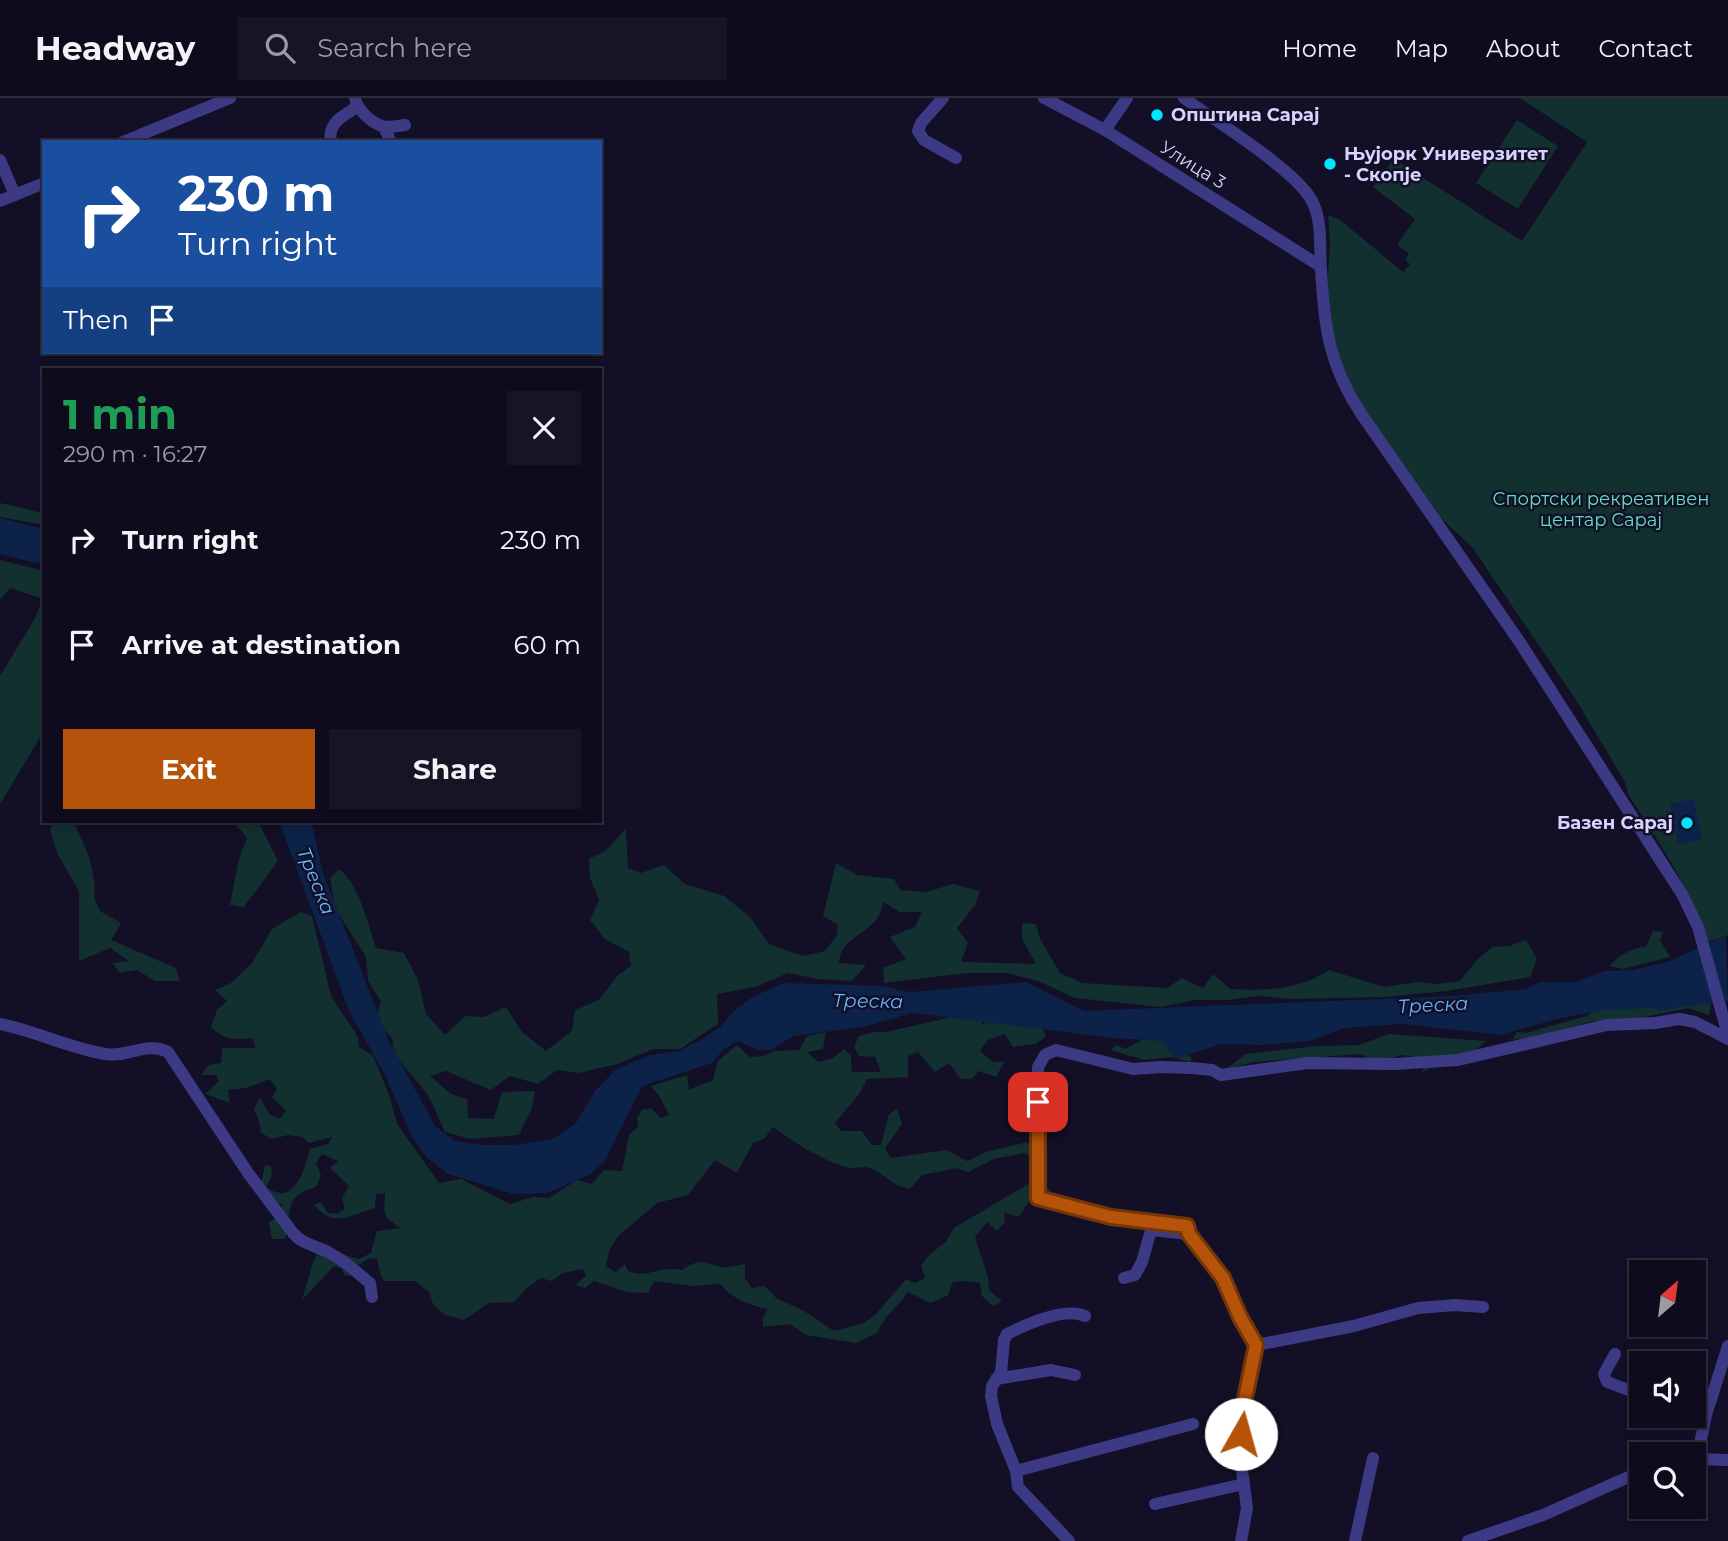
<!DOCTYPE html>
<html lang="en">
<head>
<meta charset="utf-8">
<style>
  :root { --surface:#0e0b1c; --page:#171425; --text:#f1f3f6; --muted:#9b9ba3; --line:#2e2b3b; --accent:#b45309 }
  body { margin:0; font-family:Montserrat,sans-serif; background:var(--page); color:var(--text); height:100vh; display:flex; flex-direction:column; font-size:26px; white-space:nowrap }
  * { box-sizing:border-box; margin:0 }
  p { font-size:23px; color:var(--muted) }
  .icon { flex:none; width:38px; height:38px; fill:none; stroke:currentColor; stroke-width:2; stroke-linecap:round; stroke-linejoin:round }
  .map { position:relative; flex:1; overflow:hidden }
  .side { position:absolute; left:42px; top:270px; width:560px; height:455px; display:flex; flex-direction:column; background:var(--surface); border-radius:0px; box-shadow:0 4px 10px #0003,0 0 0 2px var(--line) }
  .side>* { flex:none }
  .hud { position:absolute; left:42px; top:42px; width:560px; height:214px; border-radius:0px; box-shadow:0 4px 10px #0003,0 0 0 2px var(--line); background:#1a4fa0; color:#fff; overflow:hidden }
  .needle { width:46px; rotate:28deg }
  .tools { position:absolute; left:1629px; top:1162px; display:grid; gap:14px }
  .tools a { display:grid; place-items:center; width:77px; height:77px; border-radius:0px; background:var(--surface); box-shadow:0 4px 10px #0003,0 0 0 2px var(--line); font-size:35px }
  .pin { position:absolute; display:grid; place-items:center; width:60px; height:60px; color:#fff; margin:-30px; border-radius:14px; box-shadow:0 4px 10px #0006 }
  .me { position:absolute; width:77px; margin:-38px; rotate:7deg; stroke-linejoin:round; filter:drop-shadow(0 0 5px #0008) }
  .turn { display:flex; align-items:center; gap:24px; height:147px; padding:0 21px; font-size:32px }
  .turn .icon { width:91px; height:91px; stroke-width:2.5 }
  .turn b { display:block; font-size:49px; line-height:60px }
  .then { display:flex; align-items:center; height:66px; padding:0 21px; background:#0003; gap:14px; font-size:26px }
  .round { display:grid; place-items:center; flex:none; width:74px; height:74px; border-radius:0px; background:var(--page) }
  .headline { display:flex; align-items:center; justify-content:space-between; height:119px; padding:0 21px }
  h1 { font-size:42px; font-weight:700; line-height:52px; color:#1e9e55 }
  .cta { display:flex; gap:14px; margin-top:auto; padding:14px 21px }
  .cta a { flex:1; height:80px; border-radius:0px; background:var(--accent); color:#fff; font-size:28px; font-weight:700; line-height:80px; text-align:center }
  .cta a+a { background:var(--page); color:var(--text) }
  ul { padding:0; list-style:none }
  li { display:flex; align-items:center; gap:21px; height:105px; padding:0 21px }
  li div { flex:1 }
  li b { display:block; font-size:26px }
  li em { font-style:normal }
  header { display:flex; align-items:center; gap:42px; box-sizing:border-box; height:98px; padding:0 35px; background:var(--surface); border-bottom:2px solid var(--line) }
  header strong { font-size:33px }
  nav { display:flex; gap:38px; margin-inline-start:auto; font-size:24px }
  .search { width:490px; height:63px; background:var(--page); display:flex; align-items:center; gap:18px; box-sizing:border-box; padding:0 24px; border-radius:0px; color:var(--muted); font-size:26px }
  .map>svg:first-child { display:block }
  .green { fill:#12302f }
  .water { fill:#0c2248 }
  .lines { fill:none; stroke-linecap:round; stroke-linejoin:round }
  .minor { stroke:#3d3a85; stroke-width:12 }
  .route-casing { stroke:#753606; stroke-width:18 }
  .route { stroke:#b45309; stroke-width:12 }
  .poi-dot { fill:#00e5ff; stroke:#130f26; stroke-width:2.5 }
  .labels { text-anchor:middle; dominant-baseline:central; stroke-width:5; stroke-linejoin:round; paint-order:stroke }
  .poi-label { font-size:18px; font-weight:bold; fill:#d9d4ff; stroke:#130f26; text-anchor:start }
  .street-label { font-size:18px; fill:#d9d4ff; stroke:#130f26 }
  .park-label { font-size:18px; fill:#5fe0c0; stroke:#130f26 }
  .water-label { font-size:19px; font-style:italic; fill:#62b6ff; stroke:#130f26 }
</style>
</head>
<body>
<header>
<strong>Headway</strong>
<div class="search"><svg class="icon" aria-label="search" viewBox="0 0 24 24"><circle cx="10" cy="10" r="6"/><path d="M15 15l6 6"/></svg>Search here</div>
<nav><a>Home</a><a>Map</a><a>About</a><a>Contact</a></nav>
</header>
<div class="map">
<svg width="1728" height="1443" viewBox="0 0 1728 1443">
  <rect width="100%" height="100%" fill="#130f26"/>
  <g class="green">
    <path d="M 1520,0 L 1728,0 L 1728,837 L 1708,844 C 1691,789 1658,744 1628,696 L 1625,684 L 1578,605 L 1472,449 L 1431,411 L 1344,280 L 1326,212 L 1330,145 L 1328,117 L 1340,122 L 1403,174 L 1410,166 L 1405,162 L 1409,156 L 1397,147 L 1415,121 L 1373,89 L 1394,61 L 1522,143 L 1587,44 Z"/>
    <path d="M 1517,22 L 1558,48 L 1518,111 L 1476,85 Z"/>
    <path d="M 0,405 L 44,415 L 44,427 L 0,419 Z"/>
    <path d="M 0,462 L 44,473 L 44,633 L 0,706 L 0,578 L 34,522 L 43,501 L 10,490 L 0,502 Z"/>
    <path d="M 55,723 L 73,723 L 89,758 L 95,787 L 94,799 L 100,813 L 121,825 L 111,842 L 176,870 L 180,883 L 155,883 L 137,872 L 120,875 L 112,865 L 129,863 L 110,850 L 79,863 L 79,793 L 57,755 L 50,731 Z"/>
    <path d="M 233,723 L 258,723 L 278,763 L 244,809 L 230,807 L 239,761 L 247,740 Z"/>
    <path d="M 626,731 L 628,770 L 641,775 L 664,767 L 685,786 L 724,798 L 750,819 L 769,846 L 803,858 L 825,853 L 837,837 L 838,827 L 823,818 L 836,765 L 857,777 L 894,781 L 900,792 L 926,794 L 953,786 L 980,793 L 975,807 L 957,830 L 968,845 L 961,864 L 1036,866 L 1022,841 L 1022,825 L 1036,826 L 1040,841 L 1060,875 L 1082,885 L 1167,890 L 1182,880 L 1203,890 L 1213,876 L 1230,891 C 1266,893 1299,892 1329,872 L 1384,889 L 1418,884 L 1437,886 L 1460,883 L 1477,862 L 1492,849 L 1509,848 L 1526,842 L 1537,861 L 1530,879 L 1446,893 L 1385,899 L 1291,901 L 1259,898 L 1227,902 L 1195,902 L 1160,909 L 1075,900 L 1038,883 L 1008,875 L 967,875 L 884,885 L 883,870 L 906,861 L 890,839 L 915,829 L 922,814 L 899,814 L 884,804 C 882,809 880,817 877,821 C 864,838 841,840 839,865 L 866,867 L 852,883 L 818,881 L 788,875 L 755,889 L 717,896 L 718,926 L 680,951 L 653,951 L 617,966 L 579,975 L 557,972 L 538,986 L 510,978 L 491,992 L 446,973 L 430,978 L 451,996 L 467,1001 L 468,1020 L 494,1021 L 502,994 L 535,993 L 532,1010 L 519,1037 L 470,1041 L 445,1034 L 428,997 L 394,956 L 392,940 L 375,922 L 381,904 L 368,882 L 366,859 L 335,810 L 330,780 L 339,771 C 358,784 369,828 376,850 L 404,855 L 418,882 L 426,916 L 445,937 L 465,918 L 484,919 L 506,909 L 522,934 L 546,953 L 572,933 L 575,912 L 599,902 L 618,877 L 631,868 L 629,854 L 605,841 L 590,822 L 599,802 L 590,780 L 589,761 L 605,753 Z"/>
    <path d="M 300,814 L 312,818 L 331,898 L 358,939 L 359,949 L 373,958 L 390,999 L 397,1026 L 439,1085 L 461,1081 L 510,1106 L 533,1099 L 549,1100 L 577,1082 L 592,1086 L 604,1072 L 622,1073 L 629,1037 L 638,1029 L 637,1020 L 642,1012 L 651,1010 L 661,1020 L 669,1017 L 660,999 L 651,988 L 687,977 L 689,992 L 713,982 L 718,963 L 737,947 L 750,959 L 763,958 L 775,953 L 799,952 L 807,938 L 826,934 L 823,951 L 807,954 L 818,964 L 833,960 L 844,951 L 851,958 L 852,974 L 881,974 L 875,959 L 859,958 L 854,949 L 859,938 L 874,934 L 886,934 L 943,921 L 969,912 L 983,926 L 1004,915 L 1038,921 L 1046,938 L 1036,946 L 1013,949 L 1005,936 L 988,942 L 980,953 L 993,964 L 1004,964 L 996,979 L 979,973 L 971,981 L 961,981 L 949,965 L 935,974 L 918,954 L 908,958 L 908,979 L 867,981 L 860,995 L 835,1025 L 841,1033 L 862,1033 L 872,1047 L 881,1047 L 889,1016 L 897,1011 L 902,1026 L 885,1050 L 891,1060 L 946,1052 L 967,1063 L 986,1054 L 1027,1044 L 1036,1060 L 1024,1055 L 994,1061 L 968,1074 L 957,1070 L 922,1077 L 910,1091 C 894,1089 886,1077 872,1071 C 863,1067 854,1072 845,1069 C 820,1061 794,1044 773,1029 L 764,1041 L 753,1045 L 737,1075 L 715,1062 L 688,1097 L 657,1105 L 618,1138 L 609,1153 L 606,1169 L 616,1174 L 625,1166 L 628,1173 C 649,1181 660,1167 682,1172 C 703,1159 700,1165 721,1169 C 729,1170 738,1167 745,1166 L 745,1180 L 752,1190 L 765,1188 L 776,1200 L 804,1213 L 834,1233 L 864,1225 L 876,1216 L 906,1181 L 915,1185 L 925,1180 L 921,1168 L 930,1156 L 946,1144 L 954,1130 L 1030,1085 L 1045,1085 L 1052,1096 L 1049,1106 L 1035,1094 L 1019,1119 L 1004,1114 L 1005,1124 L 997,1133 L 987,1124 L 975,1139 L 988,1180 L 989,1192 L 1002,1203 L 993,1208 L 982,1198 L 980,1185 L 965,1183 L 953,1184 L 948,1197 L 931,1205 L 908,1194 C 898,1210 883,1218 877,1235 L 856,1245 L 806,1237 L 790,1226 L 763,1229 L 763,1220 L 768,1211 C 751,1208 731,1200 720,1186 L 693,1188 L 654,1183 L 648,1195 L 627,1194 L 594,1183 L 585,1190 L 575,1187 L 586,1178 L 583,1171 L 563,1175 L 551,1183 L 541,1180 L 527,1190 L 514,1204 L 489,1205 L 464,1222 L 443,1216 L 433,1206 L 429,1194 L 415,1183 L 384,1183 L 380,1175 L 377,1161 L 370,1160 L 358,1167 L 347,1160 L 359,1179 L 344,1177 L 342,1171 L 334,1168 L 302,1202 L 313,1164 L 320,1150 L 359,1161 L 371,1155 L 377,1133 L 401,1130 C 381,1117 384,1117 385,1095 L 376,1096 L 375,1110 C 349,1117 335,1131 314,1107 L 320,1104 L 328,1115 L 338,1116 L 345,1111 L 342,1100 L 349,1088 L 330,1070 L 338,1063 L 322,1056 L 316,1065 L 321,1077 L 316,1089 C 281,1099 293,1114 285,1141 L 272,1141 L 269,1124 L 278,1119 L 283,1107 L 269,1100 L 261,1084 L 265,1067 L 271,1068 L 272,1078 L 266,1090 C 271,1092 279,1096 284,1095 C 297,1094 309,1062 309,1051 L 328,1046 L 332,1039 L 308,1045 L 303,1039 L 288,1037 L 272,1041 L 261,1035 L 259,1022 L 254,1011 L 260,1000 L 270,1017 L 280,1021 L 286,1013 L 272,999 L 277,991 L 270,981 L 246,990 L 228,992 L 230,1005 L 205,996 L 219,983 L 216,977 L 201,977 L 208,967 L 221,965 L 222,950 L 256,950 L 252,940 C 235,942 223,942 211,929 L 217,912 L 227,903 L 215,892 L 231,885 L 252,865 L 272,831 Z"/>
    <path d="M 1653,833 L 1663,834 L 1660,842 L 1670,859 L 1623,871 L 1610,868 C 1619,856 1632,851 1646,848 Z"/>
    <path d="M 1711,905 L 1709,917 L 1688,910 L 1630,922 L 1594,923 L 1530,940 L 1506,942 L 1513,941 L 1517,934 L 1525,935 L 1587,918 L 1601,907 L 1667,909 Z"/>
    <path d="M 1389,936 L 1486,943 L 1475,953 L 1440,963 L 1423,974 L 1423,960 L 1401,957 L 1377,965 L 1361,956 L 1254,964 L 1226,971 L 1246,956 L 1317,948 L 1359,947 Z"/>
    <path d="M 1161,938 L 1192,960 L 1190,964 L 1171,959 L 1144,962 L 1111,952 L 1117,947 L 1125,951 L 1142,942 Z"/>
  </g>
  <g class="water">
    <path d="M 0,420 L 44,431 L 44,467 L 0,456 Z"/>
    <path d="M 1694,701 L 1702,742 L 1678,746 L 1670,706 Z"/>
    <path d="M 279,723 L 311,723 L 324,778 L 389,943 L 435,1028 L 455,1043 L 482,1047 L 514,1047 L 553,1041 L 576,1025 L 595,993 L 615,972 L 650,957 L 679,953 L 697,944 L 719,930 L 734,913 L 754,898 L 785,885 L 881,888 L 910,894 L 1026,884 L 1084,913 L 1453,898 L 1525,891 L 1540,884 L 1576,884 L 1604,873 L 1633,872 L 1670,863 L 1726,837 L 1728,903 L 1660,912 L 1651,910 L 1605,912 L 1561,920 L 1500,937 L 1402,926 L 1344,930 L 1310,943 L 1261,947 L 1221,946 L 1175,961 L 1163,943 L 1113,940 L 912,915 L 864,929 L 793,938 L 771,952 L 758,952 L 738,943 L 724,951 L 712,965 L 642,988 L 604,1064 L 591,1076 L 547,1095 L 513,1096 L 448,1076 L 427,1060 L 412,1039 L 385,977 L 349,913 Z"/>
  </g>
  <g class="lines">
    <g class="minor">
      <path d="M 355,0 C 357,11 370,24 382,28 C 389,30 397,28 405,27"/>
      <path d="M 943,0 L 921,25 L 918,33 L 924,42 L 956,60"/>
      <path d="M 1044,0 L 1105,32 L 1320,168"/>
      <path d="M 1184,0 C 1215,23 1296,72 1312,103 C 1323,124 1319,149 1321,171 C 1324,229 1329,268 1362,317 L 1519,543 L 1682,796 L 1698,829 L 1728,937"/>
      <path d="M 384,29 L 391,44"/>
      <path d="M 1105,32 L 1127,0"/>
      <path d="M 123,44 L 230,0"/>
      <path d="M 331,44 C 327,25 343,18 357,9"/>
      <path d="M 0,62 L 15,97"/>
      <path d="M 0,103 L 44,85"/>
      <path d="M 0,926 C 35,933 69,950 105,956 C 127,960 147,943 168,954 L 248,1075 L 293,1135 C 304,1148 319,1148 333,1157 C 347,1164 358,1176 370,1185 L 372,1199"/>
      <path d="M 1189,1136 L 1187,1128 L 1111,1119 L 1038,1100 L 1038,969 L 1045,957 L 1056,952 L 1133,971 L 1161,969 L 1191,970 L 1212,972 L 1221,977 L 1308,965 L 1394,966 L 1458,962 L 1607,927 L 1655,925 L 1679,921 L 1695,924 L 1728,941"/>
      <path d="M 1124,1180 L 1135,1177 L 1142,1164 L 1151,1132 L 1189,1136 L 1223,1180 L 1240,1219 L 1256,1247 L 1242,1315 L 1240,1357 L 1247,1410 L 1241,1443"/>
      <path d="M 1256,1247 L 1354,1228 L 1418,1210 L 1455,1207 L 1483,1209"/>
      <path d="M 1615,1256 L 1604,1276 L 1607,1284 L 1642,1297"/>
      <path d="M 996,1281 L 1051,1272 L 1075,1277"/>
      <path d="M 1697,1360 L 1706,1317 L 1728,1248"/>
      <path d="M 1694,1361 L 1728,1362"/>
      <path d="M 1016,1373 L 1193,1326"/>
      <path d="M 1155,1406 L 1244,1386"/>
      <path d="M 1069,1443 L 1018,1389 L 1016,1373 L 997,1326 L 991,1298 L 992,1288 L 1001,1275 L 1004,1242 L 1007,1236 C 1027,1226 1065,1209 1085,1218"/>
      <path d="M 1355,1443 L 1373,1360"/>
      <path d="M 1468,1443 L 1543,1417 L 1642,1373"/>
    </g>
  </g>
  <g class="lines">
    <defs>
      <path id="route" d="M 1038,1004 L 1038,1100 L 1111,1119 L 1187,1128 L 1189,1136 L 1223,1180 L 1240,1219 L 1256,1247 L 1242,1315 L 1241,1336"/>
    </defs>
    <use href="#route" class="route-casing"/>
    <use href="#route" class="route"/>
  </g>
  <g class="poi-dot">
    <circle cx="1157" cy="17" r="7"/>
    <circle cx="1330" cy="66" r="7"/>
    <circle cx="1687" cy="725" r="7"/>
  </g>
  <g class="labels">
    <g class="poi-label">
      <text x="1171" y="17">Општина Сарај</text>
      <text x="1344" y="56">Њујорк Универзитет<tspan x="1344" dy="21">- Скопје</tspan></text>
      <text x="1673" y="725" text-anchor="end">Базен Сарај</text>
    </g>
    <g class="street-label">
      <text transform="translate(1193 67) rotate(32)">Улица 3</text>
    </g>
    <g class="park-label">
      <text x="1601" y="401">Спортски рекреативен<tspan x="1601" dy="21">центар Сарај</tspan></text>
    </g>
    <g class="water-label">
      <text transform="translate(316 783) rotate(68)">Треска</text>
      <text transform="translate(868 903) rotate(1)">Треска</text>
      <text transform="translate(1433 907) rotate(-3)">Треска</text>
    </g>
  </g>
</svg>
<div class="tools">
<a><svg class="needle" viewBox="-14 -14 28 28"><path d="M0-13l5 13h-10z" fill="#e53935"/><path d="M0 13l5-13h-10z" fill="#9b9ba3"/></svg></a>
<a><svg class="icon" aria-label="sound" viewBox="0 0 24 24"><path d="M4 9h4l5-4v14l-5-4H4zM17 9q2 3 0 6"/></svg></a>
<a><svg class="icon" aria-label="search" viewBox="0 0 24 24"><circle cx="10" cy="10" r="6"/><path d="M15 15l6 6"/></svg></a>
</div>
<div class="pin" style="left:1038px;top:1004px;background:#d93025"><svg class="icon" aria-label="arrive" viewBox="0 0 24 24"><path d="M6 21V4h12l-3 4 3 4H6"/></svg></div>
<svg class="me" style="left:1241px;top:1336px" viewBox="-20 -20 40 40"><circle r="19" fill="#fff"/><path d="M0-13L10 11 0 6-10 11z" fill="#b45309"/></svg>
<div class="hud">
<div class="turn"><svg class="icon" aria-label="right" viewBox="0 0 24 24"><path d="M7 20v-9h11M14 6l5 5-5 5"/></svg><div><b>230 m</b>Turn right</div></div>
<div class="then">Then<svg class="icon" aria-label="arrive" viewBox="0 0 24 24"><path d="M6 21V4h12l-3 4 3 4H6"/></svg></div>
</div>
<section class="side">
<div class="headline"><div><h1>1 min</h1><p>290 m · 16:27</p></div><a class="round"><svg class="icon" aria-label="close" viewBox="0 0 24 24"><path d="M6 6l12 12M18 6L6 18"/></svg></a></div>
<ul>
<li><svg class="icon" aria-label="right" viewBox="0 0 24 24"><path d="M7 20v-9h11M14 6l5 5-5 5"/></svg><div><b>Turn right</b></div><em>230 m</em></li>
<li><svg class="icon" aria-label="arrive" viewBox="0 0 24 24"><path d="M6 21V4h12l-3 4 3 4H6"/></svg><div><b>Arrive at destination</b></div><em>60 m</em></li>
</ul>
<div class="cta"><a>Exit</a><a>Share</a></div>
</section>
</div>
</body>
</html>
